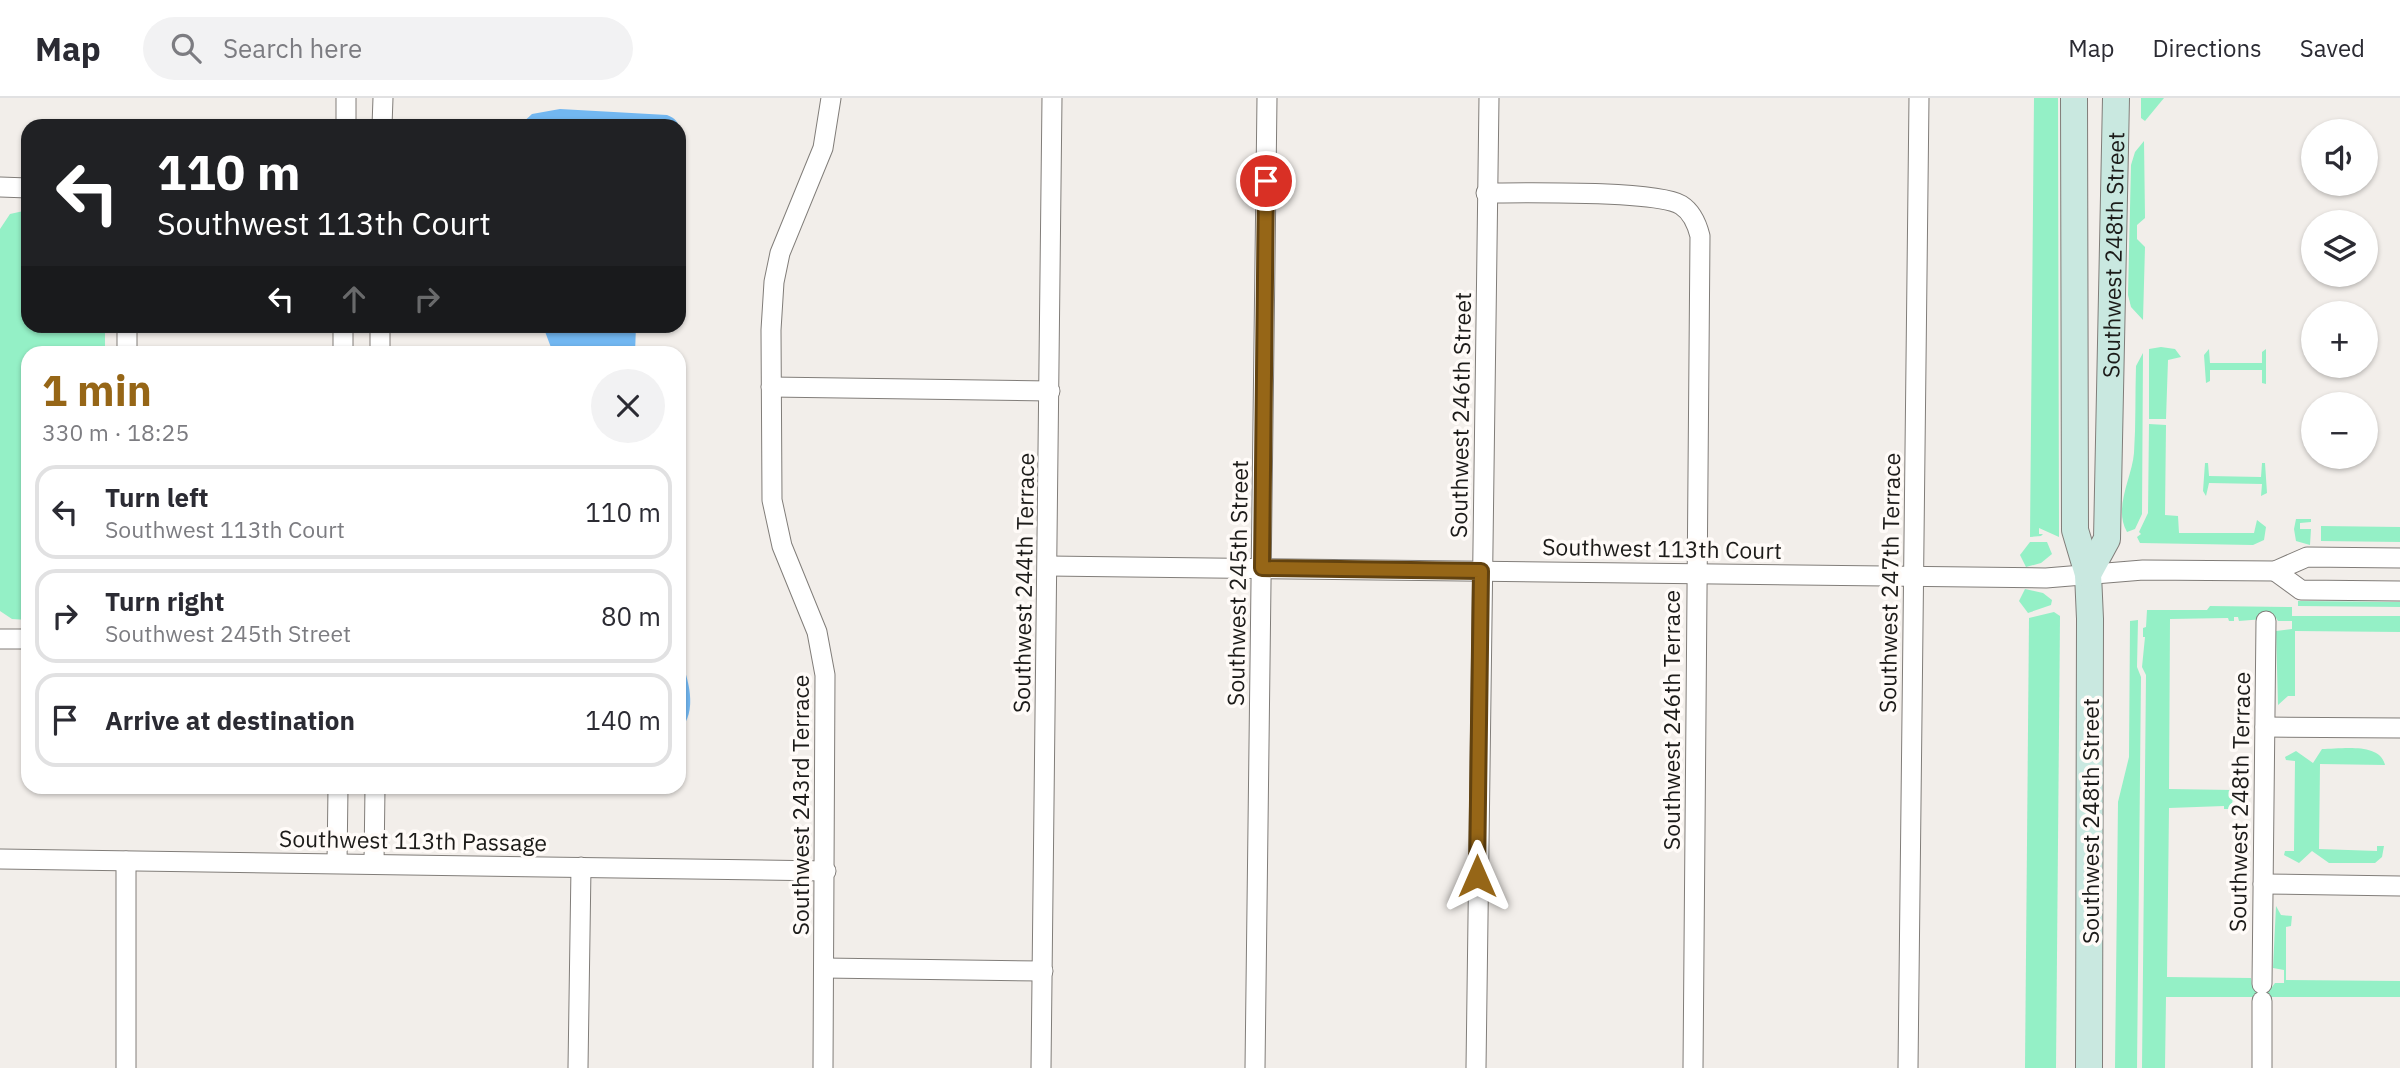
<!DOCTYPE html>
<html lang="en">
<head>
<meta charset="utf-8">
<style>
  :root { --surface:#fff; --page:#f2f2f3; --text:#2b2b33; --muted:#7c7c81; --line:#e1e1e2; --accent:#966617 }
  body { margin:0; font-family:"IBM Plex Sans",sans-serif; background:var(--page); color:var(--text); height:100vh; display:flex; flex-direction:column; font-size:26px; white-space:nowrap }
  * { box-sizing:border-box; margin:0 }
  p { font-size:23px; color:var(--muted) }
  .icon { flex:none; width:38px; height:38px; fill:none; stroke:currentColor; stroke-width:2; stroke-linecap:round; stroke-linejoin:round }
  .map { position:relative; flex:1; overflow:hidden }
  .panel { position:absolute; left:21px; top:248px; width:665px; height:448px; display:flex; flex-direction:column; background:var(--surface); border-radius:21px; box-shadow:0 2px 5px #0004 }
  .panel>* { flex:none }
  .banner { position:absolute; left:21px; top:21px; width:665px; height:214px; border-radius:21px; box-shadow:0 2px 5px #0004; background:#202124; color:#fff; overflow:hidden }
  .buttons { position:absolute; left:2301px; top:21px; display:grid; gap:14px }
  .buttons a { display:grid; place-items:center; width:77px; height:77px; border-radius:50%; background:var(--surface); box-shadow:0 2px 5px #0004; font-size:35px }
  .pin { position:absolute; display:grid; place-items:center; width:60px; height:60px; color:#fff; margin:-30px; border:4px solid #fff; border-radius:50%; box-shadow:0 2px 7px #0007 }
  .me { position:absolute; width:77px; margin:-38px; rotate:0deg; stroke-linejoin:round; filter:drop-shadow(0 0 5px #0008) }
  .turn { display:flex; align-items:center; gap:24px; height:147px; padding:0 21px; font-size:32px }
  .turn .icon { width:91px; height:91px; stroke-width:2.5 }
  .turn b { display:block; font-size:49px; line-height:60px }
  .lanes { display:flex; align-items:center; height:66px; padding:0 21px; background:#0003; justify-content:center; gap:35px; direction:ltr }
  .lanes .off { opacity:.35 }
  .round { display:grid; place-items:center; flex:none; width:74px; height:74px; border-radius:37px; background:var(--page) }
  .head { display:flex; align-items:center; justify-content:space-between; height:119px; padding:0 21px }
  h1 { font-size:42px; font-weight:800; line-height:52px; color:var(--accent) }
  ul { padding:0; list-style:none }
  li { display:flex; align-items:center; gap:21px; height:94px; margin:0 14px 10px; padding:0 7px; border:4px solid var(--line); border-radius:21px }
  li div { flex:1 }
  li b { display:block; font-size:26px }
  li em { font-style:normal }
  header { display:flex; align-items:center; gap:42px; box-sizing:border-box; height:98px; padding:0 35px; background:var(--surface); border-bottom:2px solid var(--line) }
  header strong { font-size:33px }
  nav { display:flex; gap:38px; margin-inline-start:auto; font-size:24px }
  .search { width:490px; height:63px; background:var(--page); display:flex; align-items:center; gap:18px; box-sizing:border-box; padding:0 24px; border-radius:38px; color:var(--muted); font-size:26px }
  .map>svg:first-child { display:block }
  .green { fill:#94f0c6 }
  .water { fill:#72b7f1 }
  .lines { fill:none; stroke-linecap:round; stroke-linejoin:round }
  .street-casing { stroke:#817d79; stroke-width:21 }
  .secondary-casing { stroke:#817d79; stroke-width:28 }
  .street { stroke:#fff; stroke-width:19 }
  .secondary { stroke:#c9e8e0; stroke-width:26 }
  .route-casing { stroke:#62420f; stroke-width:18 }
  .route { stroke:#966617; stroke-width:12 }
  .labels { text-anchor:middle; dominant-baseline:central; stroke-width:7; stroke-linejoin:round; paint-order:stroke }
  .street-label { font-size:23px; fill:#1c1b19; stroke:#fffbf8 }
</style>
</head>
<body>
<header>
<strong>Map</strong>
<div class="search"><svg class="icon" aria-label="search" viewBox="0 0 24 24"><circle cx="10" cy="10" r="6"/><path d="M15 15l6 6"/></svg>Search here</div>
<nav><a>Map</a><a>Directions</a><a>Saved</a></nav>
</header>
<div class="map">
<svg width="2400" height="970" viewBox="0 0 2400 970">
  <rect width="100%" height="100%" fill="#f2eeea"/>
  <g class="green">
    <path d="M 2034,0 L 2058,0 L 2059,439 L 2039,430 L 2039,436 L 2043,436 L 2041,438 L 2030,439 Z"/>
    <path d="M 2141,0 L 2164,0 L 2145,23 L 2141,20 Z"/>
    <path d="M 2144,43 L 2145,120 L 2137,127 L 2137,141 L 2145,149 L 2143,222 L 2131,209 L 2128,197 L 2131,67 L 2135,54 Z"/>
    <path d="M 28,112 L 28,228 L 105,228 L 105,255 L 28,256 L 28,522 L 12,521 L 0,513 L 0,131 L 10,116 Z"/>
    <path d="M 2161,249 L 2175,251 L 2181,259 L 2168,262 L 2166,321 L 2149,321 L 2149,251 Z"/>
    <path d="M 2209,251 L 2210,265 L 2262,265 L 2262,254 L 2266,251 L 2266,286 L 2262,285 L 2262,272 L 2210,272 L 2210,283 L 2206,285 L 2204,257 Z"/>
    <path d="M 2143,255 L 2142,416 L 2135,431 L 2127,434 C 2113,410 2132,380 2134,355 C 2136,326 2135,297 2136,268 Z"/>
    <path d="M 2149,326 L 2166,327 L 2165,417 L 2178,418 L 2179,435 L 2254,435 L 2257,422 L 2266,429 L 2264,442 L 2253,447 L 2140,445 L 2137,439 L 2141,436 L 2139,434 L 2148,415 Z"/>
    <path d="M 2205,365 L 2208,365 L 2209,378 L 2261,379 L 2262,365 L 2265,365 L 2267,395 L 2261,398 L 2262,386 L 2209,385 L 2206,398 L 2203,393 Z"/>
    <path d="M 2296,421 L 2311,421 L 2311,424 L 2300,425 L 2300,431 L 2311,431 L 2310,447 L 2296,443 L 2294,431 Z"/>
    <path d="M 2321,428 L 2400,429 L 2400,444 L 2321,443 Z"/>
    <path d="M 2030,444 L 2047,444 L 2052,456 L 2041,465 L 2026,469 L 2020,457 Z"/>
    <path d="M 2025,491 L 2043,495 L 2052,502 L 2051,507 L 2028,515 L 2019,503 Z"/>
    <path d="M 2298,503 L 2400,504 L 2400,509 L 2298,508 Z"/>
    <path d="M 2210,508 L 2292,509 L 2292,518 L 2400,518 L 2400,534 L 2295,533 L 2295,598 L 2288,598 L 2278,607 L 2276,533 L 2292,531 L 2292,523 L 2278,523 L 2276,520 L 2239,523 L 2238,519 L 2234,519 L 2234,523 L 2229,523 L 2228,520 L 2170,521 L 2169,691 L 2233,692 L 2232,711 L 2224,711 L 2224,708 L 2169,710 L 2167,879 L 2251,880 L 2252,889 L 2272,889 L 2275,885 L 2284,885 L 2284,872 L 2273,870 L 2276,808 L 2281,817 L 2292,818 L 2291,828 L 2286,829 L 2286,882 L 2400,883 L 2400,899 L 2166,899 L 2165,970 L 2142,970 L 2146,577 L 2142,569 L 2145,539 L 2143,539 L 2143,530 L 2146,529 L 2147,512 L 2207,512 Z"/>
    <path d="M 2054,514 L 2060,518 L 2056,970 L 2025,970 L 2029,520 Z"/>
    <path d="M 2138,522 L 2137,569 L 2141,579 L 2137,970 L 2115,970 L 2118,704 L 2129,659 L 2130,523 Z"/>
    <path d="M 2322,651 C 2341,651 2380,644 2385,667 L 2320,666 L 2319,751 L 2377,753 L 2377,748 L 2384,748 L 2382,759 L 2375,765 L 2329,765 L 2312,753 L 2299,765 L 2284,757 L 2285,753 L 2294,753 L 2295,663 L 2286,662 L 2285,659 L 2296,653 L 2313,665 Z"/>
  </g>
  <g class="water">
    <path d="M 560,11 L 667,17 C 675,20 679,24 679,33 L 679,28 L 519,28 L 532,16 Z"/>
    <path d="M 543,228 L 636,228 L 635,255 L 553,255 Z"/>
    <path d="M 679,556 C 688,580 699,613 679,633 Z"/>
  </g>
  <g class="lines">
    <defs>
      <g id="street">
        <path d="M 346,28 L 346,0"/>
        <path d="M 382,28 L 383,0"/>
        <path d="M 0,89 L 28,90"/>
        <path d="M 1486,95 C 1523,95 1655,92 1681,107 C 1692,114 1697,126 1700,138 L 1693,970"/>
        <path d="M 127,256 L 127,228"/>
        <path d="M 343,256 L 343,228"/>
        <path d="M 380,256 L 380,228"/>
        <path d="M 771,289 L 1050,293"/>
        <path d="M 1048,468 L 2046,480 L 2143,472 L 2275,473 L 2307,459 L 2400,460"/>
        <path d="M 2275,473 L 2301,492 L 2400,493"/>
        <path d="M 0,541 L 28,541"/>
        <path d="M 2265,629 L 2400,630"/>
        <path d="M 0,761 L 826,773"/>
        <path d="M 126,763 L 126,970"/>
        <path d="M 337,765 L 338,690"/>
        <path d="M 374,765 L 375,690"/>
        <path d="M 2263,786 L 2400,788"/>
        <path d="M 824,870 L 1043,873"/>
        <path d="M 2262,886 L 2266,523"/>
        <path d="M 578,970 L 581,769"/>
        <path d="M 823,970 L 825,577 L 817,534 L 782,448 L 772,402 L 771,232 L 774,184 L 780,155 L 823,50 L 831,0"/>
        <path d="M 1041,970 L 1052,0"/>
        <path d="M 1255,970 L 1267,0"/>
        <path d="M 1476,970 L 1489,0"/>
        <path d="M 1908,970 L 1919,0"/>
        <path d="M 2262,970 L 2262,903"/>
      </g>
      <g id="secondary">
        <path d="M 2074,0 L 2075,432 L 2088,476 L 2090,521 L 2089,970"/>
        <path id="s1" d="M 2088,476 L 2107,441 L 2116,0"/>
      </g>
    </defs>
    <use href="#street" class="street-casing"/>
    <use href="#secondary" class="secondary-casing"/>
    <use href="#street" class="street"/>
    <use href="#secondary" class="secondary"/>
  </g>
  <g class="lines">
    <defs>
      <path id="route" d="M 1266,83 L 1262,470 L 1481,473 L 1477,778"/>
    </defs>
    <use href="#route" class="route-casing"/>
    <use href="#route" class="route"/>
  </g>
  <g class="labels">
    <g class="street-label">
      <text stroke="none"><textPath href="#s1" startOffset="324">Southwest 248th Street</textPath></text>
      <text transform="translate(1460 317) rotate(-89)">Southwest 246th Street</text>
      <text transform="translate(1662 450) rotate(1)">Southwest 113th Court</text>
      <text transform="translate(1023 485) rotate(-89)">Southwest 244th Terrace</text>
      <text transform="translate(1237 485) rotate(-89)">Southwest 245th Street</text>
      <text transform="translate(1889 485) rotate(-89)">Southwest 247th Terrace</text>
      <text transform="translate(1671 622) rotate(-90)">Southwest 246th Terrace</text>
      <text transform="translate(2239 704) rotate(-89)">Southwest 248th Terrace</text>
      <text transform="translate(800 707) rotate(-90)">Southwest 243rd Terrace</text>
      <text transform="translate(2090 723) rotate(-90)">Southwest 248th Street</text>
      <text transform="translate(413 742) rotate(1)">Southwest 113th Passage</text>
    </g>
  </g>
</svg>
<div class="buttons">
<a><svg class="icon" aria-label="sound" viewBox="0 0 24 24"><path d="M4 9h4l5-4v14l-5-4H4zM17 9q2 3 0 6"/></svg></a>
<a><svg class="icon" aria-label="layers" viewBox="0 0 24 24"><path d="M12 4l9 5-9 5-9-5zM3 14l9 5 9-5"/></svg></a>
<a>+</a>
<a>−</a>
</div>
<div class="pin" style="left:1266px;top:83px;background:#d93025"><svg class="icon" aria-label="arrive" viewBox="0 0 24 24"><path d="M6 21V4h12l-3 4 3 4H6"/></svg></div>
<svg class="me" style="left:1477px;top:778px" viewBox="-20 -20 40 40"><path d="M0-17L14 15 0 8-14 15z" fill="#966617" stroke="#fff" stroke-width="4"/></svg>
<div class="banner">
<div class="turn"><svg class="icon" aria-label="left" viewBox="0 0 24 24"><path d="M17 20v-9H6M10 6l-5 5 5 5"/></svg><div><b>110 m</b>Southwest 113th Court</div></div>
<div class="lanes"><svg class="icon" aria-label="left" viewBox="0 0 24 24"><path d="M17 20v-9H6M10 6l-5 5 5 5"/></svg><svg class="icon off" aria-label="ahead" viewBox="0 0 24 24"><path d="M12 20V5M6 11l6-6 6 6"/></svg><svg class="icon off" aria-label="right" viewBox="0 0 24 24"><path d="M7 20v-9h11M14 6l5 5-5 5"/></svg></div>
</div>
<section class="panel">
<div class="head"><div><h1>1 min</h1><p>330 m · 18:25</p></div><a class="round"><svg class="icon" aria-label="close" viewBox="0 0 24 24"><path d="M6 6l12 12M18 6L6 18"/></svg></a></div>
<ul>
<li><svg class="icon" aria-label="left" viewBox="0 0 24 24"><path d="M17 20v-9H6M10 6l-5 5 5 5"/></svg><div><b>Turn left</b><p>Southwest 113th Court</p></div><em>110 m</em></li>
<li><svg class="icon" aria-label="right" viewBox="0 0 24 24"><path d="M7 20v-9h11M14 6l5 5-5 5"/></svg><div><b>Turn right</b><p>Southwest 245th Street</p></div><em>80 m</em></li>
<li><svg class="icon" aria-label="arrive" viewBox="0 0 24 24"><path d="M6 21V4h12l-3 4 3 4H6"/></svg><div><b>Arrive at destination</b></div><em>140 m</em></li>
</ul>
</section>
</div>
</body>
</html>
